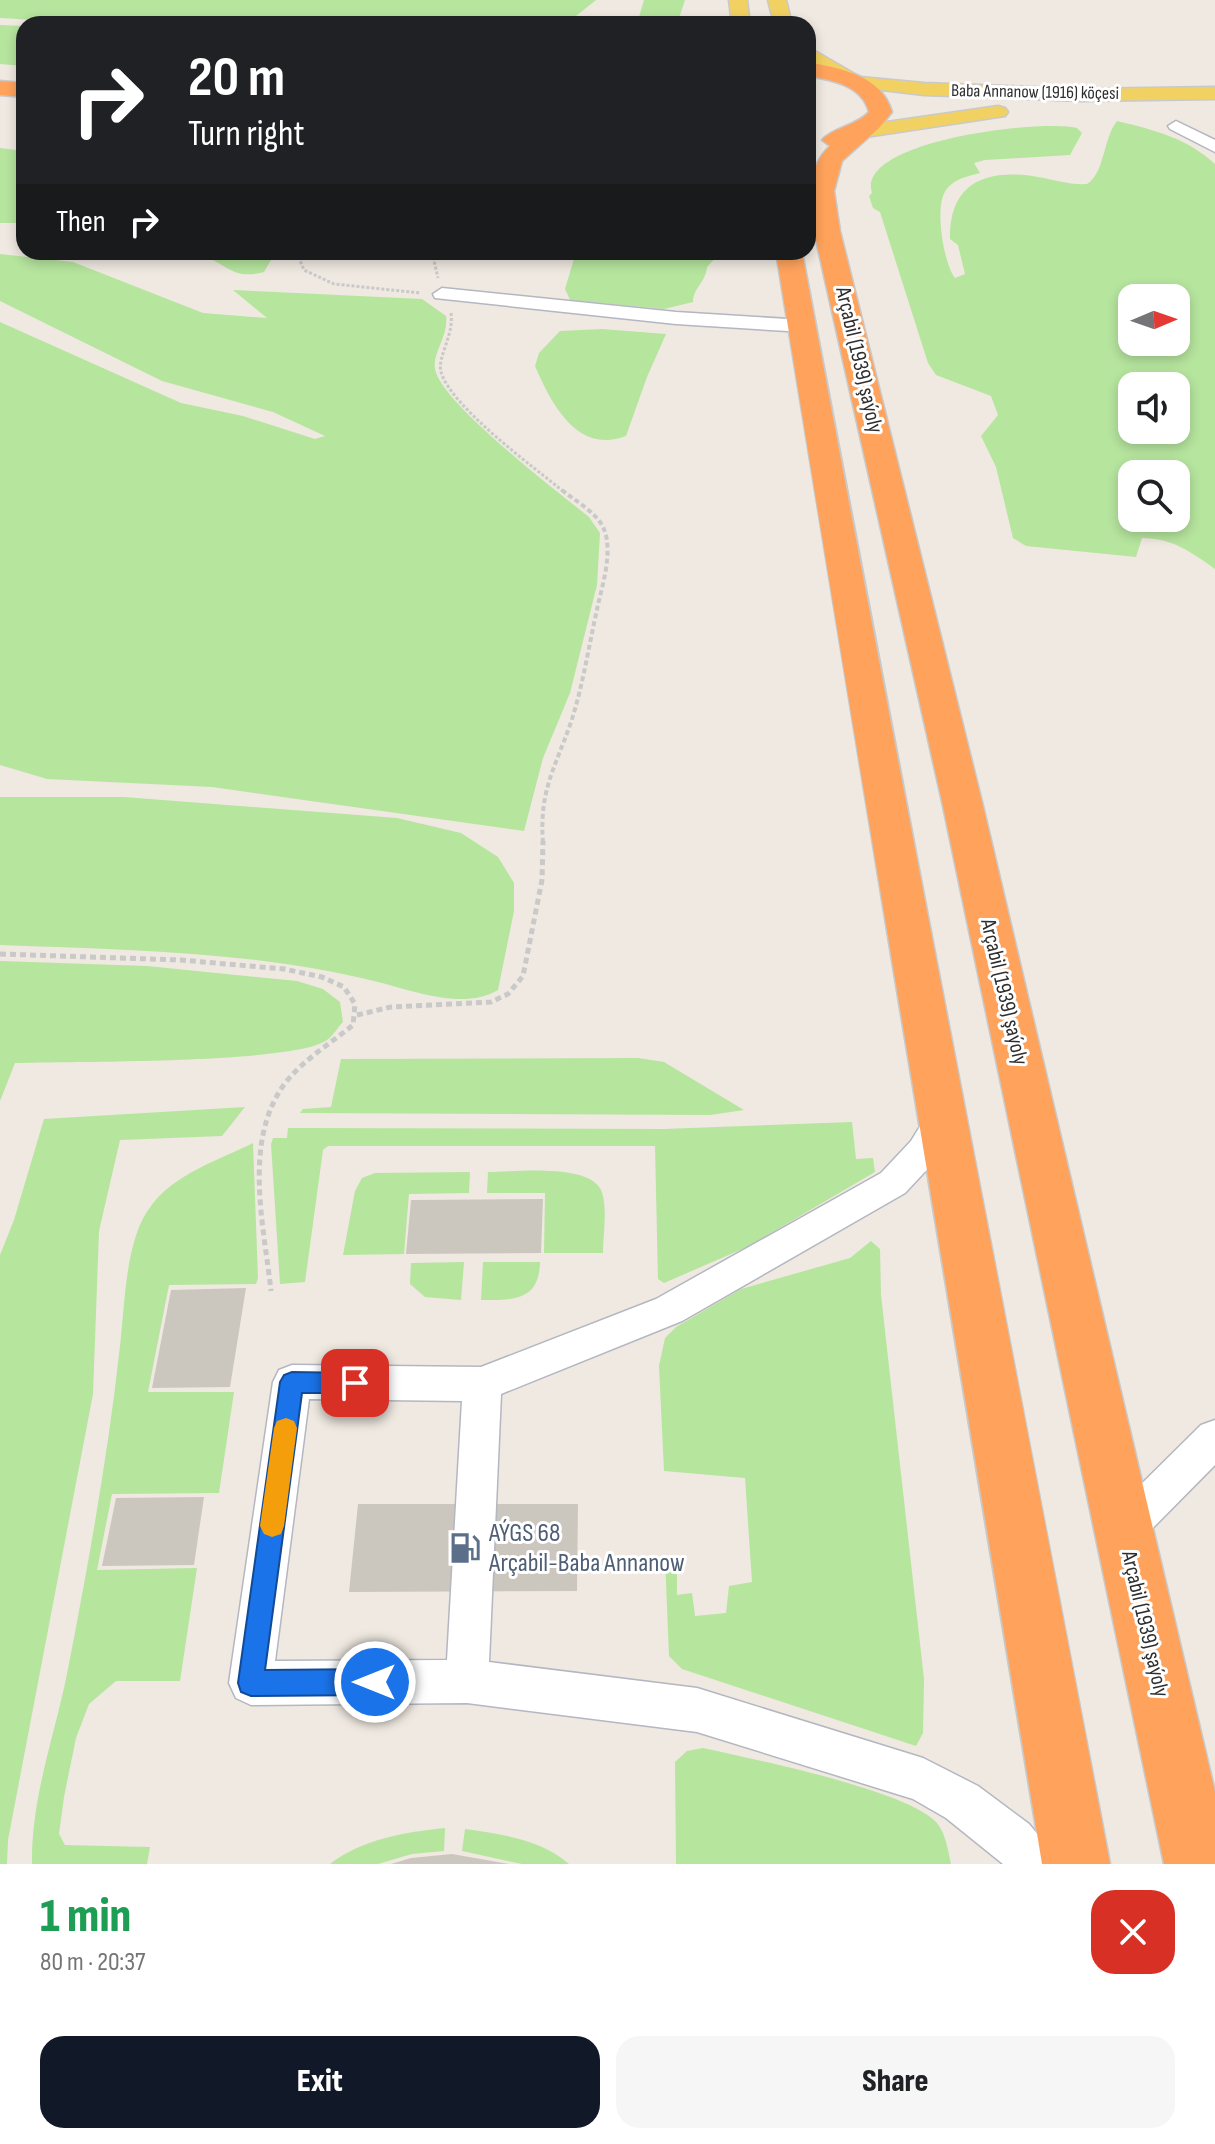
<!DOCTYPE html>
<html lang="en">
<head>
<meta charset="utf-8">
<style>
  :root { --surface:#fff; --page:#f6f6f6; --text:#202124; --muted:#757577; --accent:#111827 }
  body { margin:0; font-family:"Sofia Sans Condensed",sans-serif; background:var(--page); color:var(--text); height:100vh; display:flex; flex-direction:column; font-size:30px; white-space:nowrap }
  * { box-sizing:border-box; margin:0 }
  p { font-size:26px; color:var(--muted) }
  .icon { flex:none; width:44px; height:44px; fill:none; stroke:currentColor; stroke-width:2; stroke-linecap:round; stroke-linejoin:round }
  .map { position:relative; height:1864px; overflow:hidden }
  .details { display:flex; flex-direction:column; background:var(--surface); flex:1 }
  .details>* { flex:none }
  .banner { position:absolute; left:16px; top:16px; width:800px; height:244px; border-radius:24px; box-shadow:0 4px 12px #0003; background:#202124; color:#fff; overflow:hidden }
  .needle { width:52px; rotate:88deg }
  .controls { position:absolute; left:1118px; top:284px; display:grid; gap:16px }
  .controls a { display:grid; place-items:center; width:72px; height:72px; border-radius:16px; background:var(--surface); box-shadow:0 4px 12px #0003; font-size:40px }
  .pin { position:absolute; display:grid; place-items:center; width:68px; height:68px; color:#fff; margin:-34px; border-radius:16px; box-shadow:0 4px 12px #0006 }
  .me { position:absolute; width:88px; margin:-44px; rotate:270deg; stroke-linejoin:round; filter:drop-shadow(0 0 6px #0008) }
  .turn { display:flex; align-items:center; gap:28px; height:168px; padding:0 40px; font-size:36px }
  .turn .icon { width:104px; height:104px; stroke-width:2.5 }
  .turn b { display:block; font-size:56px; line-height:68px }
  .then { display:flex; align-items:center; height:76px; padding:0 40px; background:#0003; gap:16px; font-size:30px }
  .round { display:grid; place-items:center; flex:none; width:84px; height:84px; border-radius:24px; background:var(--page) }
  .summary { display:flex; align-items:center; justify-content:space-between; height:136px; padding:0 40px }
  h1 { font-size:48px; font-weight:800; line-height:60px; color:#1e9e55 }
  .button { display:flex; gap:16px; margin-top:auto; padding:16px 40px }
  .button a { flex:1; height:92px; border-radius:24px; background:var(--accent); color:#fff; font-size:32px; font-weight:800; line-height:92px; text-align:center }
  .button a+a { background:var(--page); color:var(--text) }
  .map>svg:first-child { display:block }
  .green { fill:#b6e59e; fill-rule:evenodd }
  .building { fill:#cbc7bf }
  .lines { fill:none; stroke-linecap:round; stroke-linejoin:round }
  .minor-casing { stroke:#b4b7c1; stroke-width:3 }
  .major-casing { stroke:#c9c9c9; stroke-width:3 }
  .highway-casing { stroke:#c9c9c9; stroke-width:3 }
  .path-far2 { stroke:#c9c9c9; stroke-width:3; stroke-dasharray:3 2; stroke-linecap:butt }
  .path-far1 { stroke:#c9c9c9; stroke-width:4; stroke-dasharray:5 3; stroke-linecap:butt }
  .path { stroke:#c9c9c9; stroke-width:5; stroke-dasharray:6 4; stroke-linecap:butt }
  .minor { fill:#fff; fill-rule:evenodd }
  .major { fill:#f2d163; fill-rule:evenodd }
  .highway { fill:#ffa35c; fill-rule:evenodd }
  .route { fill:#1a73e8; stroke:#114b97; stroke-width:2 }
  .slow { fill:#f59e0b }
  .labels { text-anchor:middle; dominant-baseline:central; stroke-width:6; stroke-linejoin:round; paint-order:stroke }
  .far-street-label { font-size:18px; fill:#2e2e2e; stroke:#fff }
  .street-label { font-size:22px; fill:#2e2e2e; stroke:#fff }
  .near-service-label { font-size:26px; fill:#4e5e75; stroke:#fff; text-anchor:start }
</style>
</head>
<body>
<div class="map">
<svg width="1215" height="1864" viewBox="0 0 1215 1864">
  <rect width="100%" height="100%" fill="#efe9e1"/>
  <g class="green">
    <path d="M 0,0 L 596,0 L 566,24 L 521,24 L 462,18 L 368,24 L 107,24 L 0,18 Z"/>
    <path d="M 644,0 L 685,0 L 677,24 L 637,24 Z"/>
    <path d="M 0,25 L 24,26 L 24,66 L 0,64 Z"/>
    <path d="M 1117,121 C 1154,130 1187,138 1215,164 L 1215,569 C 1191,552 1172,538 1142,538 L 1136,557 L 1026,546 L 1013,538 L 996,467 L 981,436 L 998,415 L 991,396 L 936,375 L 928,363 L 880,212 L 873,208 L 869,196 L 872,193 C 855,140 1044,119 1077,128 L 1082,133 L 1070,155 L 985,160 L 974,163 L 980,173 C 965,177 949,180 943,196 C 936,214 944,264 955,278 L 965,274 L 958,245 L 950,239 C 949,182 987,168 1038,177 C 1055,180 1070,185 1087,184 C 1105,173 1103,138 1117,121 ZM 1132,298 L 1176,298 L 1176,342 L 1132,342 ZM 1132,386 L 1176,386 L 1176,430 L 1132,430 ZM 1132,474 L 1176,474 L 1176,518 L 1132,518 Z"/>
    <path d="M 0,148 L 24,151 L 24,223 L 0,223 Z"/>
    <path d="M 174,252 L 267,252 L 271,260 L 264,272 C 230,281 226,261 199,255 C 191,253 182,253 174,252 Z"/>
    <path d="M 576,252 L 721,252 L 707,267 C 706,282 693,288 693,302 L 664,309 L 570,300 L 565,289 Z"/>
    <path d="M 0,254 L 73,262 L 203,313 L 267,318 L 233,290 L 422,299 L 446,316 C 449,336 432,353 435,369 C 440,402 559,493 589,517 L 600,533 L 597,585 L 570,693 L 543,758 L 524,831 L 212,787 L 47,779 L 0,765 L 0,322 L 181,403 L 243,416 L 315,439 L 325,436 L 273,412 L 162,381 L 0,301 Z"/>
    <path d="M 602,329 L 666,334 L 647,377 L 626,436 C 577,455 551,403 535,366 L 539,353 L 560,331 Z"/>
    <path d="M 0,797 L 124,797 L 397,818 L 461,833 L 498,857 L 514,883 L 514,911 L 498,990 C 462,1011 412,990 374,981 C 252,951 126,950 0,945 Z"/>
    <path d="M 0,961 L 147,966 L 297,981 L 323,989 L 340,1002 L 343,1022 C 338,1027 333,1036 327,1040 C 295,1064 68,1061 15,1063 L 0,1101 Z"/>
    <path d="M 638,1058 L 664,1062 L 744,1110 L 710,1115 L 300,1113 L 303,1109 L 331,1107 L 341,1059 Z"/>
    <path d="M 245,1107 L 222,1136 L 120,1140 L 99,1231 L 93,1394 L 8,1840 L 7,1864 L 0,1864 L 0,1255 L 14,1220 L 44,1119 Z"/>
    <path d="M 852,1122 L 856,1159 L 873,1158 L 875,1172 L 747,1247 L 664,1283 L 658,1279 L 655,1146 L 328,1146 L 323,1150 L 305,1282 L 280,1284 L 271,1144 L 273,1138 L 287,1138 L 288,1128 L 664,1129 Z"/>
    <path d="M 253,1143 L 258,1278 L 256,1284 L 169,1285 L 148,1392 L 234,1392 L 219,1493 L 112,1494 L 97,1570 L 197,1568 L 180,1681 L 116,1681 L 89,1704 L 76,1738 L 64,1797 L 59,1834 L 65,1845 L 150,1847 L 147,1864 L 32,1864 C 31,1798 54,1738 67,1674 C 88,1566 108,1456 120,1346 C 125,1305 125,1239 151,1206 C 174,1174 219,1160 253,1143 Z"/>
    <path d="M 470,1172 L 469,1193 L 409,1194 L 404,1254 L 343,1255 L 355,1191 L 362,1178 L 375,1173 Z"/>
    <path d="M 488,1172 C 515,1172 588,1163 601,1190 C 608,1206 603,1235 603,1253 L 544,1253 L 545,1193 L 487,1193 Z"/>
    <path d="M 871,1241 L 880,1249 L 881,1295 L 924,1679 L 923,1733 L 916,1746 L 682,1669 L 669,1656 L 665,1557 L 677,1556 L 677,1595 L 692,1593 L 695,1616 L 726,1613 L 729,1586 L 752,1582 L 745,1478 L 664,1471 L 659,1366 L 665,1338 L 676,1327 L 741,1289 L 850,1258 Z"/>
    <path d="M 464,1262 L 461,1300 L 425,1297 L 410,1284 L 411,1263 Z"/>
    <path d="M 483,1262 L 540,1262 C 539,1301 514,1300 481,1300 Z"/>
    <path d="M 703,1748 C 752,1759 908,1790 937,1823 C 946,1834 948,1851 951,1864 L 676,1864 L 675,1762 L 687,1751 Z"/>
    <path d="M 445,1828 L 444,1851 L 412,1854 L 378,1864 L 330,1864 C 362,1839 406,1832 445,1828 Z"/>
    <path d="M 465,1829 C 500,1834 541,1839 569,1864 L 522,1864 L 462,1851 Z"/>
  </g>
  <g class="building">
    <path d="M 543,1199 L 541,1253 L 406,1254 L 411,1200 Z"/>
    <path d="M 246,1288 L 230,1387 L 152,1388 L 171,1290 Z"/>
    <path d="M 204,1497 L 194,1565 L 102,1566 L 116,1498 Z"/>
    <path d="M 358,1504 L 578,1504 L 577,1591 L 349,1592 Z"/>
    <path d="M 452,1854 L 509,1864 L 391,1864 L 411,1858 Z"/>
  </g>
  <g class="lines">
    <defs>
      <g id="minor">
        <path d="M 1176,121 L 1215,140 L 1215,152 L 1170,129 L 1168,126 Z"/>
        <path d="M 442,288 L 676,312 L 804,320 L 814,326 L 804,332 L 676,324 L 435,298 L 433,294 Z"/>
        <path d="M 944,1103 L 956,1107 L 961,1116 L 935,1161 L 905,1193 L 682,1321 L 501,1394 L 489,1662 L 697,1688 L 923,1758 L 978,1786 L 1029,1824 L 1049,1848 L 1056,1864 L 1003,1864 L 946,1818 L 913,1799 L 697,1732 L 467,1703 L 251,1705 L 236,1698 L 229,1683 L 273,1382 L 279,1370 L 292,1365 L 481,1367 L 656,1299 L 881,1173 L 911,1141 L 932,1107 ZM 309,1399 L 462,1401 L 447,1660 L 275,1661 Z"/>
        <path d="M 1215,1420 L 1215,1465 L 1138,1543 L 1124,1548 L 1110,1543 L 1104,1529 L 1110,1515 L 1201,1425 Z"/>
      </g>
      <g id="major">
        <path d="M 729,0 L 747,0 L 750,24 L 732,24 Z"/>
        <path d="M 768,0 L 786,0 L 792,24 L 774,24 Z"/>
        <path d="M 808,47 L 860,77 L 924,83 L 1082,89 L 1215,87 L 1215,99 L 1082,101 L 924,95 L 848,86 L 808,61 Z"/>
        <path d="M 998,106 L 1005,108 L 1008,112 L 1005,116 L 859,138 L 849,132 L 859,126 Z"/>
      </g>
      <g id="highway">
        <path d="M 808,62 C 842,69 881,75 892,112 L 879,128 L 842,161 L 834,191 L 840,231 L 983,806 L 1215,1792 L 1215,1864 L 1164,1864 L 943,806 L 814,231 C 811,201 805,169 830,146 L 822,140 C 832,128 856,126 869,112 C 862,85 832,80 808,76 Z"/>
        <path d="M 0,81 L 24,83 L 24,97 L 0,95 Z"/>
        <path d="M 776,252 L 802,252 C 902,790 1008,1326 1110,1864 L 1042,1864 C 954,1326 862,790 776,252 Z"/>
      </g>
    </defs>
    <use href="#minor" class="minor-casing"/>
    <use href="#major" class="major-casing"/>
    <use href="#highway" class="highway-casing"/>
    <g class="path-far2">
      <path d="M 301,252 L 299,258 L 304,270 L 334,284 L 421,293"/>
      <path d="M 432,252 L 438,278"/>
      <path d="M 451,313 C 454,336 437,357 441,372 C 451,407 535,468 564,492"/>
    </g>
    <path class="path-far1" d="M 543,843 C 539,792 554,770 570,725 C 583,687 589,644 598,605 C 603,583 612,554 605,532 C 600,514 575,501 562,490"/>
    <g class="path">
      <path d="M 0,954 L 181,960 L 284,969 L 322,977 L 344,987 L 355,1004 L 353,1025 C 330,1044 301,1061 283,1086 C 243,1144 264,1226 271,1291"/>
      <path d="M 357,1015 L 391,1007 L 491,1002 L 508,994 L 523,976 L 542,880 L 543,841"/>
    </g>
    <use href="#minor" class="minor"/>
    <use href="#major" class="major"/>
    <use href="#highway" class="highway"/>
  </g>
  <path class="route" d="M 292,1372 L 355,1373 L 364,1376 L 367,1383 L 364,1390 L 355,1393 L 302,1393 L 265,1670 L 375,1669 L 384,1673 L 388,1682 L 384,1691 L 375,1695 L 251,1696 L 241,1692 L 238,1683 L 280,1382 L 284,1375 Z"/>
  <path class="slow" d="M 286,1418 L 294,1421 L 297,1428 L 284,1526 L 281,1534 L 272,1537 L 264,1534 L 260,1526 L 274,1428 L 277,1421 Z"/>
  <defs>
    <symbol id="fuel-bare" viewBox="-9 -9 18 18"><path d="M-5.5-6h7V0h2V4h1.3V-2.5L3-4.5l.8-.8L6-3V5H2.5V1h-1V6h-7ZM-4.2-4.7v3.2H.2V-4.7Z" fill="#5c6f8a" stroke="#fff" stroke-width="2.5" paint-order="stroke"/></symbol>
  </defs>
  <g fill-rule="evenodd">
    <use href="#fuel-bare" x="443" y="1526" width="44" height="44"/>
  </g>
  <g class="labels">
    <g class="far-street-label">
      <text transform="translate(1035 92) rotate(1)">Baba Annanow (1916) köçesi</text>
    </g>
    <g class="street-label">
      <text transform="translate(859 360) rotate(77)">Arçabil (1939) şaýoly</text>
      <text transform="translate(1004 992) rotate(77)">Arçabil (1939) şaýoly</text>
      <text transform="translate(1145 1624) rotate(77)">Arçabil (1939) şaýoly</text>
    </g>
    <g class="near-service-label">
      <text x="489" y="1533">AÝGS 68<tspan x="489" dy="30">Arçabil-Baba Annanow</tspan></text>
    </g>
  </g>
</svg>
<div class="controls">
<a><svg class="needle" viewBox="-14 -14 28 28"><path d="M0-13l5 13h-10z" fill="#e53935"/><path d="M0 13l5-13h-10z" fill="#757577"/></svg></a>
<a><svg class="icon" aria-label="sound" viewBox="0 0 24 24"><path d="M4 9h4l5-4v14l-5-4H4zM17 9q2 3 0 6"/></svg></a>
<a><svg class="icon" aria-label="search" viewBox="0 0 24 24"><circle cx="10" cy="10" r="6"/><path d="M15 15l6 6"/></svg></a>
</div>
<div class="pin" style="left:355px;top:1383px;background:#d93025"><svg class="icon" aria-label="arrive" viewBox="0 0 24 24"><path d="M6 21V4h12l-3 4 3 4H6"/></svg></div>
<svg class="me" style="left:375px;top:1682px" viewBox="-20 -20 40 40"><circle r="17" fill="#1a73e8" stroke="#fff" stroke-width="3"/><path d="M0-11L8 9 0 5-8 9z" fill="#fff"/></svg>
<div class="banner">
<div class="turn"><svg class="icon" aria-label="right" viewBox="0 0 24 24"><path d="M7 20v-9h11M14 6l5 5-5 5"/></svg><div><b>20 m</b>Turn right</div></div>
<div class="then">Then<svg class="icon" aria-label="right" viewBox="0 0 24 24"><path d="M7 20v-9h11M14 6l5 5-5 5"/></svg></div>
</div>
</div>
<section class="details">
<div class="summary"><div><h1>1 min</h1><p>80 m · 20:37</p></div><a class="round" style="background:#d93025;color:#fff"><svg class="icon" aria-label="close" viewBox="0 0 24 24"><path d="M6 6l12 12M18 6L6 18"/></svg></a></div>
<div class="button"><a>Exit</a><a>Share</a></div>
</section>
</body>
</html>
